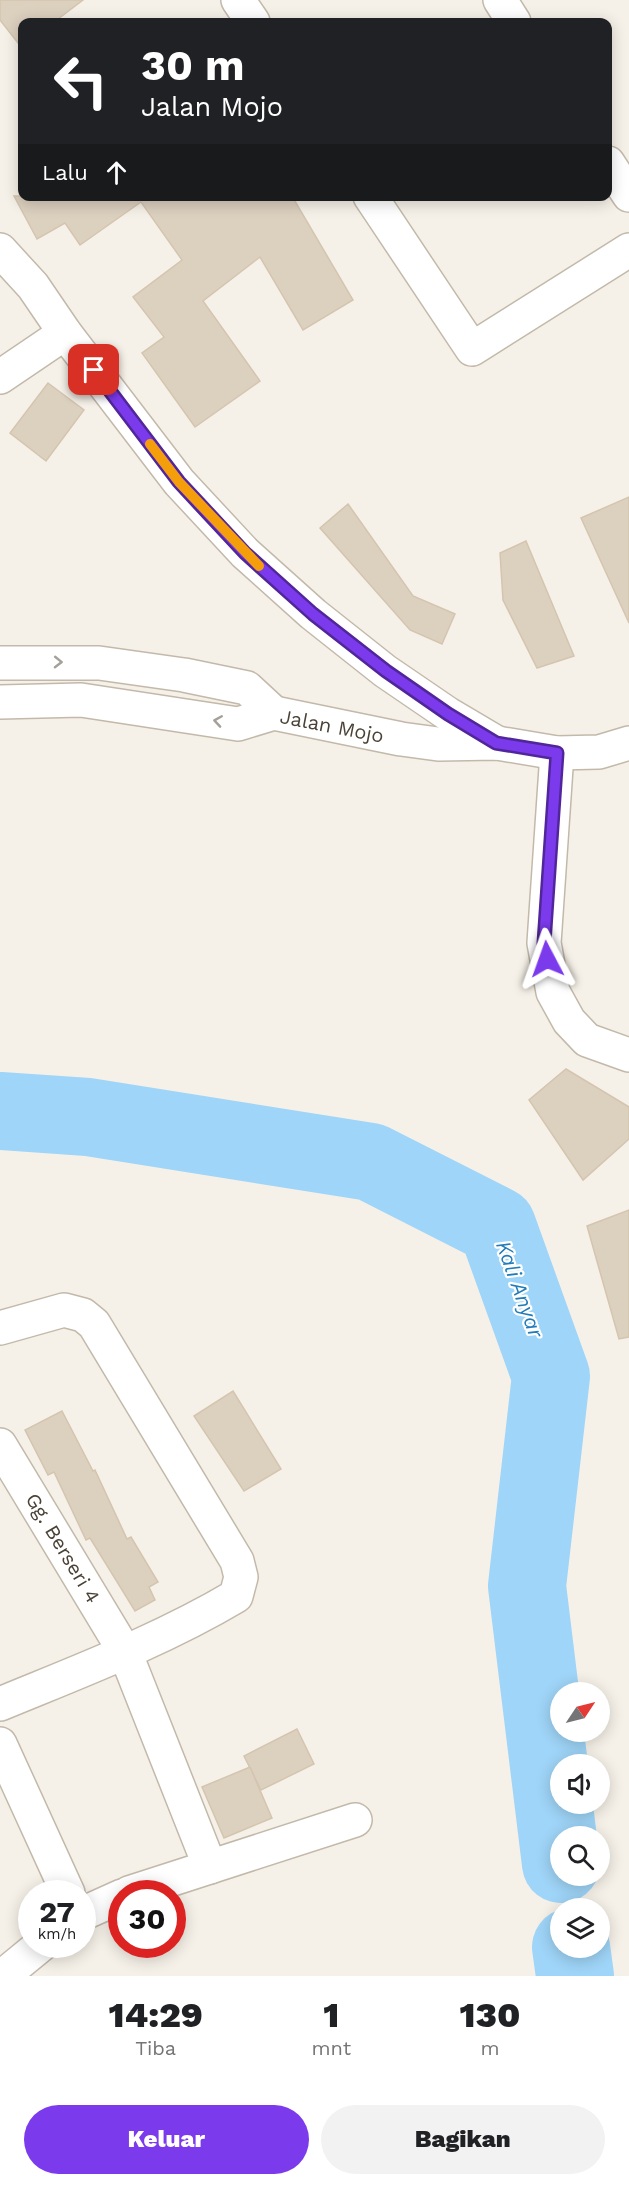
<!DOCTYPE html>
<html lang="id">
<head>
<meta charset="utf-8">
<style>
  :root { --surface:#fff; --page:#f2f2f2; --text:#202124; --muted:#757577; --accent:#7c3aed }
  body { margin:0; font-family:"Work Sans",sans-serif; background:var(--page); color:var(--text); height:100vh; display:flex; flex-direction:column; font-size:22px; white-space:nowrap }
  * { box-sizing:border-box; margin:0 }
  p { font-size:20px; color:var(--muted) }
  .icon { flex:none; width:33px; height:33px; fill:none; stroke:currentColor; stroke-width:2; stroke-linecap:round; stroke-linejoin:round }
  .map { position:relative; height:1976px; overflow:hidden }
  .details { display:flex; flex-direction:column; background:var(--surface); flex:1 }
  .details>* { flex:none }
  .top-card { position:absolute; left:18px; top:18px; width:594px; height:183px; border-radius:12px; box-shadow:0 3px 15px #0003; background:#202124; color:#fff; overflow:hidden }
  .needle { width:39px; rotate:55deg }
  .buttons { position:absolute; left:550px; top:1682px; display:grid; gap:12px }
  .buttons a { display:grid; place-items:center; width:60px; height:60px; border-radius:50%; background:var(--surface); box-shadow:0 3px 15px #0003; font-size:30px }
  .speed { position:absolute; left:18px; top:1880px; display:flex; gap:12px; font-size:30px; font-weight:700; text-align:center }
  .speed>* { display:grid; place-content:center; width:78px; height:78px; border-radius:50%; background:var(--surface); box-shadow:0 3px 15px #0003; line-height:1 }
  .speed small { font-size:15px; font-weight:400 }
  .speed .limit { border:9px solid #d22; background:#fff; color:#111 }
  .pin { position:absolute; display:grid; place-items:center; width:51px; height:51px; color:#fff; margin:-26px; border-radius:12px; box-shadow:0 3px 9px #0006 }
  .me { position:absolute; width:66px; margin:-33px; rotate:356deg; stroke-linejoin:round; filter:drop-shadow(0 0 4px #0008) }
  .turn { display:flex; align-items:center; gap:21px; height:126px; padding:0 24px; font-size:27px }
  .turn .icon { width:78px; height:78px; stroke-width:2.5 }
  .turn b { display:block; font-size:42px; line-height:51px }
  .then { display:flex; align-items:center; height:57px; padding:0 24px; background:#0003; gap:12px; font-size:22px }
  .eta { display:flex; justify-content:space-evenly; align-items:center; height:102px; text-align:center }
  .eta b { font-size:36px; font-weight:800; line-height:42px }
  .button { display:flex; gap:12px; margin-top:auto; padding:12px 24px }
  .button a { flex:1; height:69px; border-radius:36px; background:var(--accent); color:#fff; font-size:24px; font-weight:800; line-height:69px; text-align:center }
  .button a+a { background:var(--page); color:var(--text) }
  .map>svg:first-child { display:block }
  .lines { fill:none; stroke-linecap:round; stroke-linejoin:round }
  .river { stroke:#9fd5f8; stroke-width:78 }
  .building { fill:#dcd0bf; stroke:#d5c5af; stroke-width:1.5 }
  .minor-casing { stroke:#c3b9aa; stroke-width:36 }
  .minor { stroke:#fff; stroke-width:33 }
  .oneway { stroke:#a4a09a }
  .route-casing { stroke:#51269a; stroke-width:15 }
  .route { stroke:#7c3aed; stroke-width:10 }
  .slow { stroke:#f59e0b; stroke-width:10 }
  .labels { text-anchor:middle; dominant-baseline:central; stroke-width:4.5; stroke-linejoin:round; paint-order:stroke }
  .street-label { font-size:20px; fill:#4a4236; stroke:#fff }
  .water-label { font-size:21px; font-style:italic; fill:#217cba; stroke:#fff }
</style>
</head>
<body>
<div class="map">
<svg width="629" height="1976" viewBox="0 0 629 1976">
  <rect width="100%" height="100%" fill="#f6f1e8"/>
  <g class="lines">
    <g class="river">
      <path d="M 0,1111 L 88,1117 L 371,1162 L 497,1226 L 551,1376 L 527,1586 L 561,1864"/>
      <path d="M 571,1947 L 575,1976"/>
    </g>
  </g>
  <g class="building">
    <path d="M 0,0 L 83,0 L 54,22 L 22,22 L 22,48 L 0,20 Z"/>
    <path d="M 14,196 L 292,196 L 353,300 L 303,330 L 260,257 L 203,301 L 260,381 L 195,427 L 142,353 L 164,337 L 133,297 L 182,260 L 141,202 L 80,245 L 65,223 L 37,239 Z"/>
    <path d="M 48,383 L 84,410 L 46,461 L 10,433 Z"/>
    <path d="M 629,497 L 629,623 L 581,518 Z"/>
    <path d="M 348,504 L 413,596 L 455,614 L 442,644 L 410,630 L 320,528 Z"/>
    <path d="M 526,541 L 574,656 L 537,668 L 503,600 L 500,553 Z"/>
    <path d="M 566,1069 L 629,1107 L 629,1139 L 583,1180 L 529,1100 Z"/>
    <path d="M 629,1210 L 629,1337 L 619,1339 L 587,1226 Z"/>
    <path d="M 233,1391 L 281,1469 L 244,1491 L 194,1416 Z"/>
    <path d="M 62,1411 L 93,1471 L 95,1470 L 127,1539 L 131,1537 L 158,1582 L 149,1587 L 155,1600 L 135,1611 L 90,1538 L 86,1540 L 54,1472 L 48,1475 L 25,1430 Z"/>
    <path d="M 297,1729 L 314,1764 L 261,1790 L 244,1756 Z"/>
    <path d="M 250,1767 L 272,1818 L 224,1838 L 202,1787 Z"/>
  </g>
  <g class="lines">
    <defs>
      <g id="minor">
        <path d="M 238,0 L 253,22"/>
        <path d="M 500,0 L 514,22"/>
        <path d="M 608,163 L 629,195"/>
        <path d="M 370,196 L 472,349 L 629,250"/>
        <path d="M 0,250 L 33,286 L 65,333 L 179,482 L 245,553 L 313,614 L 385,671 L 448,714 L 497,743"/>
        <path d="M 0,377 L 65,333"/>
        <path d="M 0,663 L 99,663 L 184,675 L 247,688 L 274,713"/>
        <path d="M 0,702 L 81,700 L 238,724 L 274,713 L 401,739 L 438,744 L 497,743 L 557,753 L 599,752 L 629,743"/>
        <path d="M 557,753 L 544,943 L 553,992 L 569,1021 L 587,1040 L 629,1055"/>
        <path d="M 0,1328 L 64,1310 L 83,1315 L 94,1324 L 237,1561 L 241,1577 L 236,1596 C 162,1640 80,1671 0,1704"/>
        <path d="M 0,1445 L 125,1652 L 210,1867"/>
        <path d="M 0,1744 L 68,1893"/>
        <path d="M 129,1893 L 355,1820"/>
        <path d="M 82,1914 L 122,1896"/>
        <path d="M 3,1976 L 42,1944"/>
      </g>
    </defs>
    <use href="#minor" class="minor-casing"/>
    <use href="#minor" class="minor"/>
  </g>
  <defs><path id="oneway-chevron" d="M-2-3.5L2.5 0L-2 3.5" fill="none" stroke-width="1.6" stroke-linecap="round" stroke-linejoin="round" transform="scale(1.5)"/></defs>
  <g class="oneway">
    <use href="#oneway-chevron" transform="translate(58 662) rotate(1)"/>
    <use href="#oneway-chevron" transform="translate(218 721) rotate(-171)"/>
  </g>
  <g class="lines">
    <defs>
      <path id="route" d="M 94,370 L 179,482 L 245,553 L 313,614 L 386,671 L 448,714 L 496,743 L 557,753 L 544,943 L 547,959"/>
    </defs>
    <use href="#route" class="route-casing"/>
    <use href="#route" class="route"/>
    <path class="slow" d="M 150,444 L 179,482 L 259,566"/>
  </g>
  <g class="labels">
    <g class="street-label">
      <text transform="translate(332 726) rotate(11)">Jalan Mojo</text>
      <text transform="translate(63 1548) rotate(59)">Gg. Berseri 4</text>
    </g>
    <g class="water-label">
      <text transform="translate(520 1289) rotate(70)">Kali Anyar</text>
    </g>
  </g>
</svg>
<div class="buttons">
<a><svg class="needle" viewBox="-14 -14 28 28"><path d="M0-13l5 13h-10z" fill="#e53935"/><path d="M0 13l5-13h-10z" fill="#757577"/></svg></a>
<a><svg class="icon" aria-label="sound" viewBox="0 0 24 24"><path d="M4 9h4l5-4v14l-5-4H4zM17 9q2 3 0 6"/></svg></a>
<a><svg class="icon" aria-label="search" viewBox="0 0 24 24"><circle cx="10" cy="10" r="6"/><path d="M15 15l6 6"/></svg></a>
<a><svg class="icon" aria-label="layers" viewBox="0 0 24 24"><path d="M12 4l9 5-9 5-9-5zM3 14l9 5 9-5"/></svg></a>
</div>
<div class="speed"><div>27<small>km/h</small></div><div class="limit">30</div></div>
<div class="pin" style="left:94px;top:370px;background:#d93025"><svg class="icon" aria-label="arrive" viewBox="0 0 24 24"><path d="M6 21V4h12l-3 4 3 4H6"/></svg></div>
<svg class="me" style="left:547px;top:959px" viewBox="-20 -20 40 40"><path d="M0-17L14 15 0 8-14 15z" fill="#7c3aed" stroke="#fff" stroke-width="4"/></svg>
<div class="top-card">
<div class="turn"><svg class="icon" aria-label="left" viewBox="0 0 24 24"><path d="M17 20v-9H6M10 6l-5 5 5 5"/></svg><div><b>30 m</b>Jalan Mojo</div></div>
<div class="then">Lalu<svg class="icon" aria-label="ahead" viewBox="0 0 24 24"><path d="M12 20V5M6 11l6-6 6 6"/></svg></div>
</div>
</div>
<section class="details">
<div class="eta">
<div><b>14:29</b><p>Tiba</p></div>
<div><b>1</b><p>mnt</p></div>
<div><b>130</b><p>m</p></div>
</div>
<div class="button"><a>Keluar</a><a>Bagikan</a></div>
</section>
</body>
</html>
